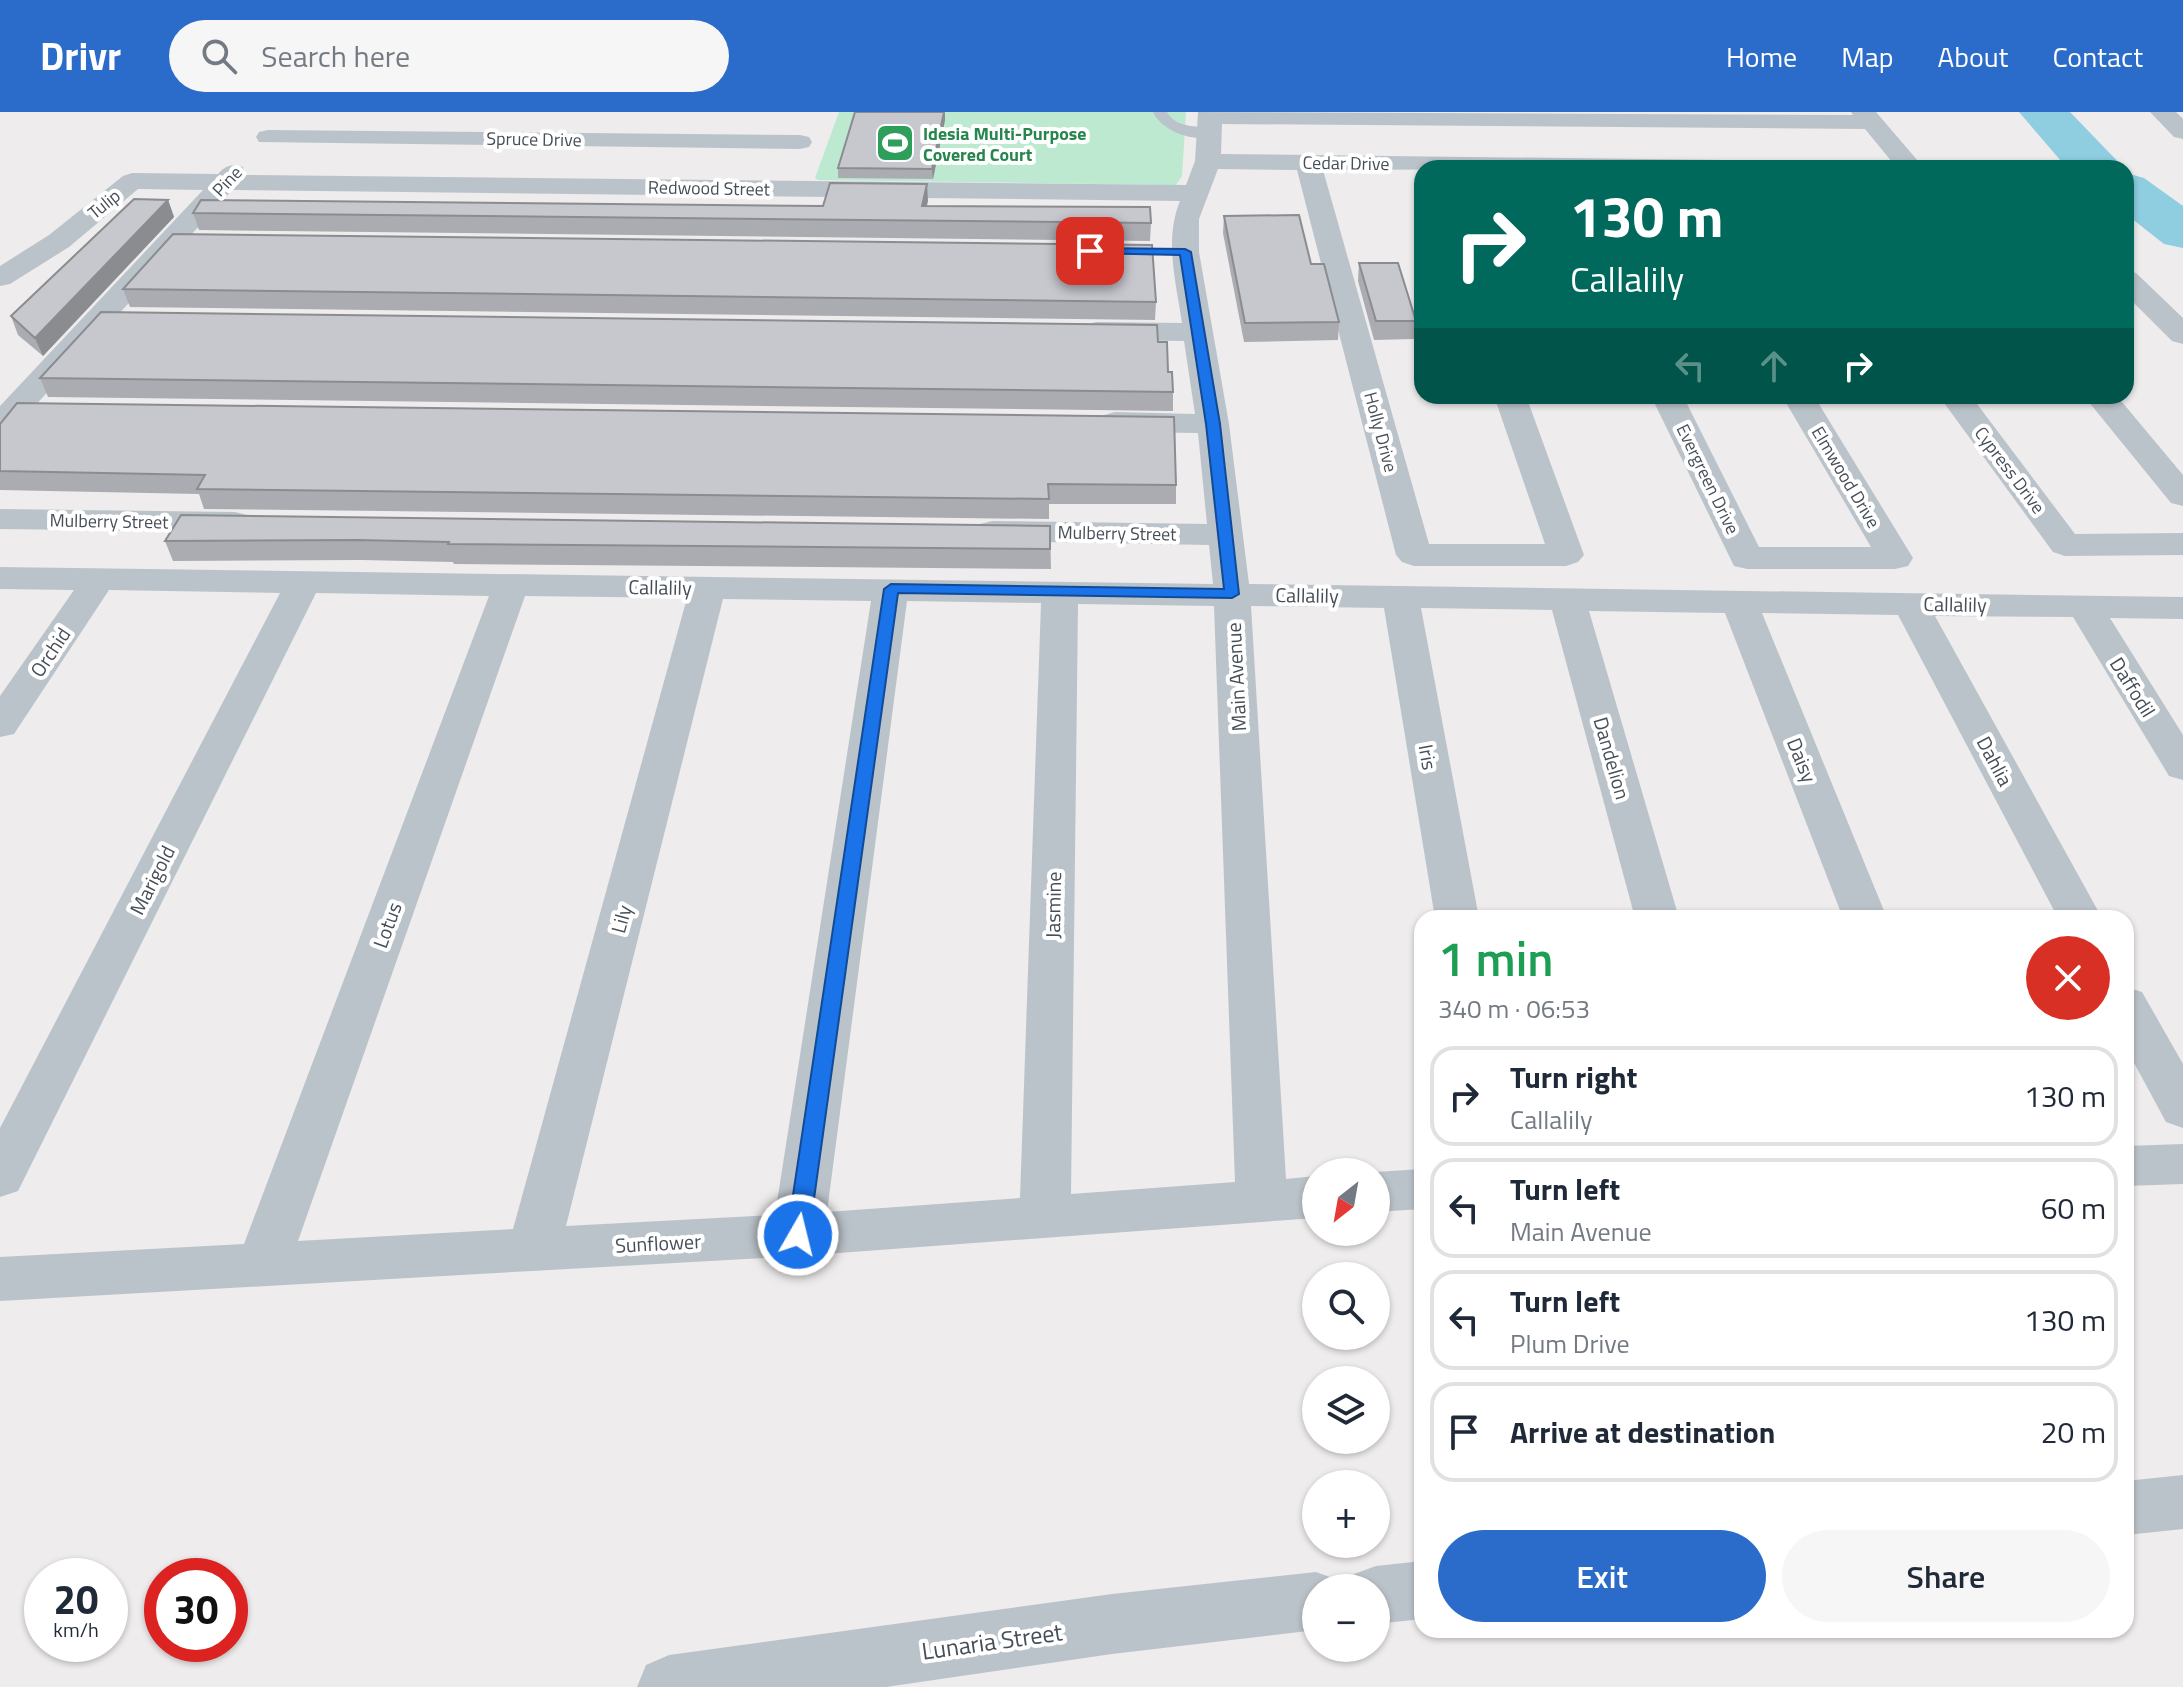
<!DOCTYPE html>
<html lang="en">
<head>
<meta charset="utf-8">
<style>
  :root { --surface:#fff; --page:#f6f6f7; --text:#1f2937; --muted:#747a83; --line:#e0e1e3; --accent:#2b6bc9 }
  body { margin:0; font-family:"Titillium Web",sans-serif; background:var(--page); color:var(--text); height:100vh; display:flex; flex-direction:column; font-size:30px; white-space:nowrap }
  * { box-sizing:border-box; margin:0 }
  p { font-size:26px; color:var(--muted) }
  .icon { flex:none; width:44px; height:44px; fill:none; stroke:currentColor; stroke-width:2; stroke-linecap:round; stroke-linejoin:round }
  .map { position:relative; flex:1; overflow:hidden }
  .panel { position:absolute; left:1414px; top:798px; width:720px; height:728px; display:flex; flex-direction:column; background:var(--surface); border-radius:24px; box-shadow:0 2px 6px #0004 }
  .panel>* { flex:none }
  .guide { position:absolute; left:1414px; top:48px; width:720px; height:244px; border-radius:24px; box-shadow:0 2px 6px #0004; background:#00695c; color:#fff; overflow:hidden }
  .needle { width:52px; rotate:211deg }
  .fabs { position:absolute; left:1302px; top:1046px; display:grid; gap:16px }
  .fabs a { display:grid; place-items:center; width:88px; height:88px; border-radius:50%; background:var(--surface); box-shadow:0 2px 6px #0004; font-size:40px }
  .speed { position:absolute; left:24px; top:1446px; display:flex; gap:16px; font-size:40px; font-weight:700; text-align:center }
  .speed>* { display:grid; place-content:center; width:104px; height:104px; border-radius:50%; background:var(--surface); box-shadow:0 2px 6px #0004; line-height:1 }
  .speed small { font-size:20px; font-weight:400 }
  .speed .limit { border:12px solid #d22; background:#fff; color:#111 }
  .pin { position:absolute; display:grid; place-items:center; width:68px; height:68px; color:#fff; margin:-34px; border-radius:16px; box-shadow:0 4px 12px #0006 }
  .me { position:absolute; width:88px; margin:-44px; rotate:8deg; stroke-linejoin:round; filter:drop-shadow(0 0 6px #0008) }
  .turn { display:flex; align-items:center; gap:28px; height:168px; padding:0 24px; font-size:36px }
  .turn .icon { width:104px; height:104px; stroke-width:2.5 }
  .turn b { display:block; font-size:56px; line-height:68px }
  .lanes { display:flex; align-items:center; height:76px; padding:0 24px; background:#0003; justify-content:center; gap:40px; direction:ltr }
  .lanes .off { opacity:.35 }
  .round { display:grid; place-items:center; flex:none; width:84px; height:84px; border-radius:42px; background:var(--page) }
  .head { display:flex; align-items:center; justify-content:space-between; height:136px; padding:0 24px }
  h1 { font-size:48px; font-weight:600; line-height:60px; color:#1e9e55 }
  .cta { display:flex; gap:16px; margin-top:auto; padding:16px 24px }
  .cta a { flex:1; height:92px; border-radius:48px; background:var(--accent); color:#fff; font-size:32px; font-weight:600; line-height:92px; text-align:center }
  .cta a+a { background:var(--page); color:var(--text) }
  ul { padding:0; list-style:none }
  li { display:flex; align-items:center; gap:24px; height:100px; margin:0 16px 12px; padding:0 8px; border:4px solid var(--line); border-radius:24px }
  li div { flex:1 }
  li b { display:block; font-size:30px }
  li em { font-style:normal }
  header { display:flex; align-items:center; gap:48px; box-sizing:border-box; height:112px; padding:0 40px; background:var(--accent); color:#fff }
  header strong { font-size:38px }
  nav { display:flex; gap:44px; margin-inline-start:auto; font-size:28px }
  .search { width:560px; height:72px; background:var(--page); display:flex; align-items:center; gap:20px; box-sizing:border-box; padding:0 28px; border-radius:44px; color:var(--muted); font-size:30px }
  .map>svg:first-child { display:block }
  .green { fill:#bde9d0 }
  .lines { fill:none; stroke-linecap:round; stroke-linejoin:round }
  .river { fill:#8fcde1; fill-rule:evenodd }
  .service { fill:#bbc3ca; fill-rule:evenodd }
  .minor { fill:#bbc3ca; fill-rule:evenodd }
  .wall { fill:#abacb1 }
  .shaded-wall { fill:#8b8c90 }
  .building { fill:#c7c8ce; stroke:#8b8c90; stroke-width:2 }
  .route { fill:#1a73e8; stroke:#114b97; stroke-width:2 }
  .labels { text-anchor:middle; dominant-baseline:central; stroke-width:8; stroke-linejoin:round; paint-order:stroke }
  .far-leisure-label { font-size:18px; font-weight:bold; fill:#27864d; stroke:#fff; text-anchor:start }
  .far-street-label { font-size:18px; fill:#464e57; stroke:#fff }
  .street-label { font-size:20px; fill:#464e57; stroke:#fff }
  .near-street-label { font-size:24px; fill:#464e57; stroke:#fff }
</style>
</head>
<body>
<header>
<strong>Drivr</strong>
<div class="search"><svg class="icon" aria-label="search" viewBox="0 0 24 24"><circle cx="10" cy="10" r="6"/><path d="M15 15l6 6"/></svg>Search here</div>
<nav><a>Home</a><a>Map</a><a>About</a><a>Contact</a></nav>
</header>
<div class="map">
<svg width="2183" height="1575" viewBox="0 0 2183 1575">
  <rect width="100%" height="100%" fill="#eeecec"/>
  <path class="green" d="M 839,0 L 1186,0 L 1182,64 L 1176,73 L 1167,73 L 818,68 L 815,66 Z"/>
  <g class="lines">
    <g class="river">
      <path d="M 2019,0 L 2070,0 L 2124,56 L 2067,56 Z"/>
      <path d="M 2126,61 L 2144,66 L 2183,94 L 2183,136 L 2164,132 L 2126,102 Z"/>
    </g>
    <path class="service" d="M 1153,0 L 1167,0 C 1179,20 1201,10 1216,21 C 1199,34 1161,19 1153,0 Z"/>
    <g class="minor">
      <path d="M 1198,0 L 1853,3 L 1851,0 L 1876,0 L 1924,56 L 1897,56 L 1865,17 L 1222,12 L 1221,42 L 1724,48 L 1733,51 L 1737,56 L 1323,58 L 1429,432 L 1545,432 L 1494,284 L 1526,284 L 1584,443 L 1578,450 L 1566,454 L 1414,454 L 1402,450 L 1396,443 L 1297,58 L 1218,57 L 1199,107 L 1199,140 L 1229,312 L 1249,472 L 2183,485 L 2183,507 L 2110,506 L 2183,623 L 2183,668 L 2169,664 L 2073,505 L 1935,504 L 2102,806 L 2058,806 L 1898,503 L 1762,501 L 1887,806 L 1843,806 L 1725,501 L 1589,499 L 1679,806 L 1635,806 L 1552,498 L 1421,496 L 1479,806 L 1435,806 L 1384,496 L 1251,494 L 1286,1067 L 1316,1064 L 1316,1106 L 798,1144 L 0,1189 L 0,1145 L 244,1132 L 489,484 L 316,481 L 25,1065 L 18,1079 L 0,1085 L 0,1016 L 280,481 L 109,478 L 14,622 L 0,625 L 0,584 L 74,478 L 0,477 L 0,455 L 1213,472 L 1209,433 L 992,429 L 980,426 L 975,419 L 980,412 L 992,409 L 1207,412 L 1198,321 L 1115,320 L 1104,317 L 1099,310 L 1104,303 L 1115,300 L 1195,302 L 1184,229 L 1096,228 L 1086,225 L 1081,219 L 1086,213 L 1096,210 L 1182,211 C 1176,170 1164,128 1180,89 L 232,78 L 11,320 L 0,323 L 0,294 L 203,78 L 138,77 L 69,135 L 10,172 L 0,174 L 0,154 L 49,123 L 123,64 L 132,61 L 218,62 C 226,53 231,52 243,55 L 245,63 L 1186,73 L 1195,49 ZM 525,484 L 687,486 L 513,1117 L 298,1129 ZM 723,487 L 871,489 L 775,1103 L 566,1114 ZM 907,489 L 1041,491 L 1020,1086 L 827,1100 ZM 1078,492 L 1214,494 L 1235,1070 L 1071,1082 Z"/>
      <path d="M 2150,0 L 2176,0 L 2183,7 L 2183,27 L 2174,25 Z"/>
      <path d="M 268,18 L 800,23 L 809,25 L 812,30 L 809,35 L 800,37 L 259,30 L 256,25 L 259,20 Z"/>
      <path d="M 2126,158 L 2136,161 L 2183,206 L 2183,232 L 2172,229 L 2126,183 Z"/>
      <path d="M 1651,284 L 1683,284 L 1759,435 L 1871,435 L 1782,284 L 1814,284 L 1913,446 L 1908,454 L 1895,457 L 1747,457 L 1734,454 Z"/>
      <path d="M 1939,284 L 1971,284 L 2075,422 L 2183,421 L 2183,443 L 2065,444 L 2053,440 Z"/>
      <path d="M 2084,284 L 2117,284 L 2183,363 L 2183,394 L 2171,391 Z"/>
      <path d="M 0,397 L 235,400 L 247,403 L 252,410 L 247,417 L 235,420 L 0,417 Z"/>
      <path d="M 2126,875 L 2142,880 L 2183,952 L 2183,1016 L 2166,1010 L 2126,936 Z"/>
      <path d="M 2183,1032 L 2183,1072 L 2126,1074 L 2126,1034 Z"/>
      <path d="M 1422,1057 L 1422,1097 L 1376,1100 L 1375,1060 Z"/>
      <path d="M 2183,1363 L 2183,1417 L 2126,1423 L 2126,1369 Z"/>
      <path d="M 1422,1449 L 1422,1507 L 1376,1512 L 1376,1476 L 1348,1476 L 1354,1462 L 1376,1454 Z"/>
      <path d="M 1316,1460 L 1338,1468 L 1341,1476 L 1316,1476 L 1316,1518 L 1112,1542 L 886,1575 L 637,1575 L 646,1553 L 669,1543 L 1112,1482 Z"/>
    </g>
  </g>
  <g class="wall">
    <path d="M 945,0 L 945,8 L 933,67 L 838,66 L 838,56 Z"/>
    <path d="M 927,72 L 927,94 L 1151,111 L 1150,129 L 199,118 L 193,101 L 823,94 Z"/>
    <path d="M 168,88 L 174,105 L 43,244 L 18,223 L 11,204 Z"/>
    <path d="M 1224,104 L 1311,152 L 1339,210 L 1338,228 L 1244,230 L 1223,121 Z"/>
    <path d="M 1359,151 L 1416,209 L 1414,227 L 1374,228 L 1358,169 Z"/>
    <path d="M 123,177 L 1156,190 L 1155,208 L 130,195 Z"/>
    <path d="M 1158,230 L 1173,280 L 1173,299 L 48,285 L 40,266 Z"/>
    <path d="M 0,312 L 1176,373 L 1176,392 L 1049,392 L 1049,407 L 204,397 L 199,382 L 0,378 Z"/>
    <path d="M 1050,414 L 1051,457 L 454,452 L 453,450 L 362,448 L 173,449 L 165,429 Z"/>
  </g>
  <g class="shaded-wall">
    <path d="M 945,0 L 945,8 L 933,67 L 932,57 Z"/>
    <path d="M 927,72 L 928,89 L 923,111 L 922,94 Z"/>
    <path d="M 168,88 L 174,105 L 43,244 L 35,226 Z"/>
  </g>
  <g class="building">
    <path d="M 855,0 L 944,0 L 932,57 L 838,56 Z"/>
    <path d="M 830,71 L 927,72 L 922,94 L 1150,95 L 1151,111 L 193,101 L 201,88 L 823,94 Z"/>
    <path d="M 134,87 L 168,88 L 35,226 L 11,204 Z"/>
    <path d="M 1299,103 L 1311,152 L 1324,152 L 1339,210 L 1245,211 L 1224,104 Z"/>
    <path d="M 173,122 L 1152,133 L 1156,190 L 123,177 Z"/>
    <path d="M 1359,151 L 1398,151 L 1416,209 L 1376,209 Z"/>
    <path d="M 101,200 L 1157,213 L 1158,230 L 1167,230 L 1168,260 L 1172,260 L 1173,280 L 40,266 Z"/>
    <path d="M 17,291 L 1174,305 L 1176,373 L 1048,372 L 1049,387 L 197,377 L 205,363 L 0,359 L 0,312 Z"/>
    <path d="M 181,403 L 1050,414 L 1050,437 L 448,432 L 449,430 L 356,428 L 165,429 Z"/>
  </g>
  <path class="route" d="M 1090,136 L 1185,137 L 1191,140 L 1220,312 L 1239,482 L 1232,486 L 898,481 L 809,1123 L 805,1129 L 798,1132 L 790,1129 L 787,1123 L 884,477 L 891,472 L 1224,477 L 1206,312 L 1180,143 L 1086,141 L 1084,139 Z"/>
  <defs>
    <symbol id="stadium-square" viewBox="-11 -11 22 22"><rect x="-9" y="-9" width="18" height="18" rx="4" fill="#2e9e5b" stroke="#fff"/><path d="M0-5a6.5 5 0 1 0 0 10a6.5 5 0 1 0 0-10ZM-3.5-1.8h7v3.6h-7Z" fill="#fff"/></symbol>
  </defs>
  <g fill-rule="evenodd">
    <use href="#stadium-square" x="873" y="9" width="44" height="44"/>
  </g>
  <g class="labels">
    <g class="far-leisure-label">
      <text x="923" y="21">Idesia Multi-Purpose<tspan x="923" dy="21">Covered Court</tspan></text>
    </g>
    <g class="far-street-label">
      <text transform="translate(534 27) rotate(1)">Spruce Drive</text>
      <text transform="translate(1346 51) rotate(1)">Cedar Drive</text>
      <text transform="translate(227 69) rotate(-47)">Pine</text>
      <text transform="translate(709 76) rotate(1)">Redwood Street</text>
      <text transform="translate(104 92) rotate(-39)">Tulip</text>
      <text transform="translate(1381 320) rotate(75)">Holly Drive</text>
      <text transform="translate(2010 358) rotate(53)">Cypress Drive</text>
      <text transform="translate(1846 365) rotate(59)">Elmwood Drive</text>
      <text transform="translate(1708 367) rotate(64)">Evergreen Drive</text>
      <text transform="translate(109 409) rotate(1)">Mulberry Street</text>
      <text transform="translate(1117 421) rotate(1)">Mulberry Street</text>
    </g>
    <g class="street-label">
      <text transform="translate(660 475) rotate(1)">Callalily</text>
      <text transform="translate(1307 483) rotate(1)">Callalily</text>
      <text transform="translate(1955 492) rotate(1)">Callalily</text>
      <text transform="translate(50 540) rotate(-56)">Orchid</text>
      <text transform="translate(1236 565) rotate(-93)">Main Avenue</text>
      <text transform="translate(2133 575) rotate(58)">Daffodil</text>
      <text transform="translate(1428 645) rotate(80)">Iris</text>
      <text transform="translate(1612 646) rotate(74)">Dandelion</text>
      <text transform="translate(1802 648) rotate(68)">Daisy</text>
      <text transform="translate(1995 649) rotate(62)">Dahlia</text>
      <text transform="translate(152 768) rotate(-63)">Marigold</text>
      <text transform="translate(1053 793) rotate(-89)">Jasmine</text>
      <text transform="translate(621 807) rotate(-75)">Lily</text>
      <text transform="translate(387 813) rotate(-70)">Lotus</text>
      <text transform="translate(658 1131) rotate(-3)">Sunflower</text>
    </g>
    <g class="near-street-label">
      <text transform="translate(992 1529) rotate(-8)">Lunaria Street</text>
    </g>
  </g>
</svg>
<div class="fabs">
<a><svg class="needle" viewBox="-14 -14 28 28"><path d="M0-13l5 13h-10z" fill="#e53935"/><path d="M0 13l5-13h-10z" fill="#747a83"/></svg></a>
<a><svg class="icon" aria-label="search" viewBox="0 0 24 24"><circle cx="10" cy="10" r="6"/><path d="M15 15l6 6"/></svg></a>
<a><svg class="icon" aria-label="layers" viewBox="0 0 24 24"><path d="M12 4l9 5-9 5-9-5zM3 14l9 5 9-5"/></svg></a>
<a>+</a>
<a>−</a>
</div>
<div class="speed"><div>20<small>km/h</small></div><div class="limit">30</div></div>
<div class="pin" style="left:1090px;top:139px;background:#d93025"><svg class="icon" aria-label="arrive" viewBox="0 0 24 24"><path d="M6 21V4h12l-3 4 3 4H6"/></svg></div>
<svg class="me" style="left:798px;top:1123px" viewBox="-20 -20 40 40"><circle r="17" fill="#1a73e8" stroke="#fff" stroke-width="3"/><path d="M0-11L8 9 0 5-8 9z" fill="#fff"/></svg>
<div class="guide">
<div class="turn"><svg class="icon" aria-label="right" viewBox="0 0 24 24"><path d="M7 20v-9h11M14 6l5 5-5 5"/></svg><div><b>130 m</b>Callalily</div></div>
<div class="lanes"><svg class="icon off" aria-label="left" viewBox="0 0 24 24"><path d="M17 20v-9H6M10 6l-5 5 5 5"/></svg><svg class="icon off" aria-label="ahead" viewBox="0 0 24 24"><path d="M12 20V5M6 11l6-6 6 6"/></svg><svg class="icon" aria-label="right" viewBox="0 0 24 24"><path d="M7 20v-9h11M14 6l5 5-5 5"/></svg></div>
</div>
<section class="panel">
<div class="head"><div><h1>1 min</h1><p>340 m · 06:53</p></div><a class="round" style="background:#d93025;color:#fff"><svg class="icon" aria-label="close" viewBox="0 0 24 24"><path d="M6 6l12 12M18 6L6 18"/></svg></a></div>
<ul>
<li><svg class="icon" aria-label="right" viewBox="0 0 24 24"><path d="M7 20v-9h11M14 6l5 5-5 5"/></svg><div><b>Turn right</b><p>Callalily</p></div><em>130 m</em></li>
<li><svg class="icon" aria-label="left" viewBox="0 0 24 24"><path d="M17 20v-9H6M10 6l-5 5 5 5"/></svg><div><b>Turn left</b><p>Main Avenue</p></div><em>60 m</em></li>
<li><svg class="icon" aria-label="left" viewBox="0 0 24 24"><path d="M17 20v-9H6M10 6l-5 5 5 5"/></svg><div><b>Turn left</b><p>Plum Drive</p></div><em>130 m</em></li>
<li><svg class="icon" aria-label="arrive" viewBox="0 0 24 24"><path d="M6 21V4h12l-3 4 3 4H6"/></svg><div><b>Arrive at destination</b></div><em>20 m</em></li>
</ul>
<div class="cta"><a>Exit</a><a>Share</a></div>
</section>
</div>
</body>
</html>
